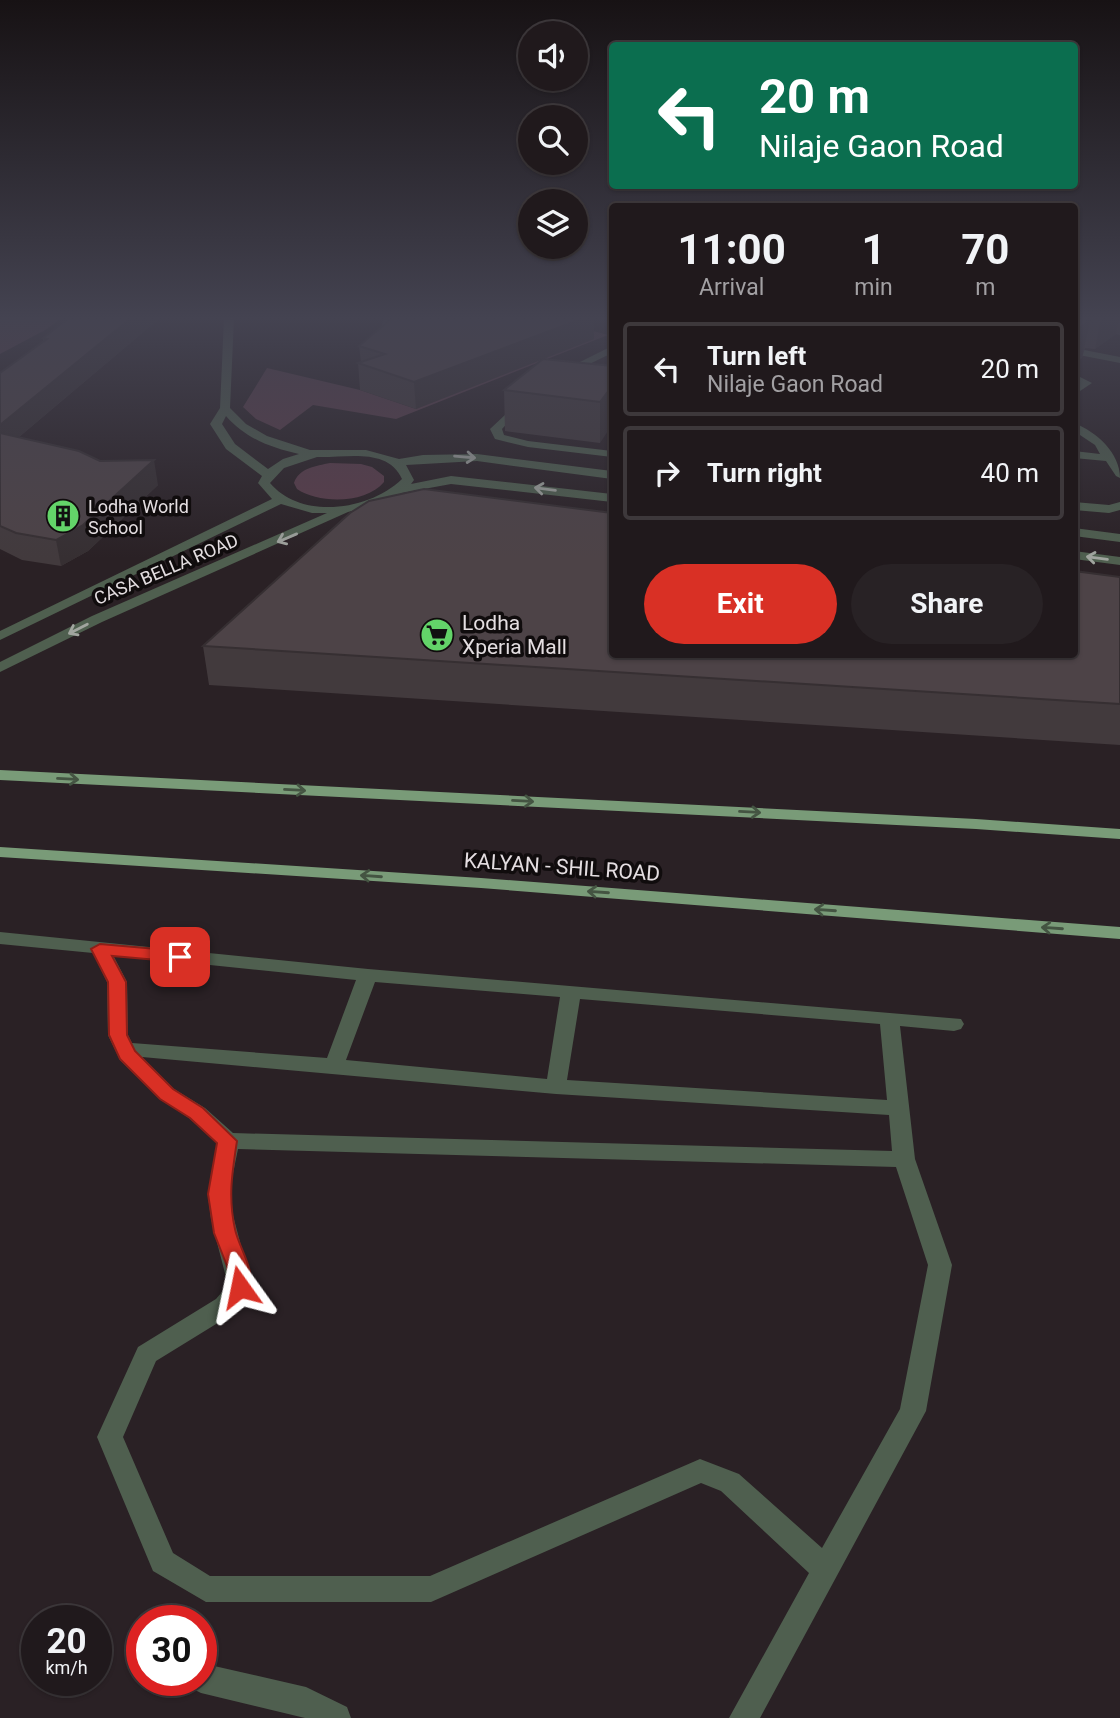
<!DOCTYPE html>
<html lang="en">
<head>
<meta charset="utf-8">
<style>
  :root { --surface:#20191c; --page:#282225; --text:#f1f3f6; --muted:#a2a0a3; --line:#3d383b; --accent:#d93025 }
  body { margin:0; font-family:Roboto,sans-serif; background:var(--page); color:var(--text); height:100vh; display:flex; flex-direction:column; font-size:26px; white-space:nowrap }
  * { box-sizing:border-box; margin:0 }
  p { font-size:23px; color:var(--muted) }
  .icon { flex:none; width:38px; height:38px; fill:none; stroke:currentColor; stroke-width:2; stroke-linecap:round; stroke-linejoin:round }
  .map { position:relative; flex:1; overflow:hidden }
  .drawer { position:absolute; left:609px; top:203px; width:469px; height:455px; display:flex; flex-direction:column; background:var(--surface); border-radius:7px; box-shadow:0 2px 5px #0004,0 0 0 2px var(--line) }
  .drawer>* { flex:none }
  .top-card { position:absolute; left:609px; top:42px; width:469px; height:147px; border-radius:7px; box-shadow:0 2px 5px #0004,0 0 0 2px var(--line); background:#0b6e4f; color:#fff; overflow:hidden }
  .controls { position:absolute; left:518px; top:21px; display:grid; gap:14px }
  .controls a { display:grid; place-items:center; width:70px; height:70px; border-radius:50%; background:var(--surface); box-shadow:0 2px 5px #0004,0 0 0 2px var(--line); font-size:35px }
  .speed { position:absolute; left:21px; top:1605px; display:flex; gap:14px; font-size:35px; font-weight:700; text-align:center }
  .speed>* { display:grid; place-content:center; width:91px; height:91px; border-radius:50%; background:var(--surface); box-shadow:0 2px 5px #0004,0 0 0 2px var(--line); line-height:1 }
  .speed small { font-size:18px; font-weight:400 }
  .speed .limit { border:10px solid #d22; background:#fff; color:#111 }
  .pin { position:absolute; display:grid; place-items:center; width:60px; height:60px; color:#fff; margin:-30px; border-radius:14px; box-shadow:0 4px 10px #0006 }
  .me { position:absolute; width:77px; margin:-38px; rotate:348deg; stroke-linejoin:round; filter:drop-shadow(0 0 5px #0008) }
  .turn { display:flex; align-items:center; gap:24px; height:147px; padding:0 35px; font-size:32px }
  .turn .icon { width:91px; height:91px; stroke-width:2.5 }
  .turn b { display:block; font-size:49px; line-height:60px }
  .eta { display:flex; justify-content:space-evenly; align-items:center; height:119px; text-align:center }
  .eta b { font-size:42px; font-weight:700; line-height:49px }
  .cta { display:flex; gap:14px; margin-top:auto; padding:14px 35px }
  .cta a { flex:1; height:80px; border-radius:42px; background:var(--accent); color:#fff; font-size:28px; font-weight:700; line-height:80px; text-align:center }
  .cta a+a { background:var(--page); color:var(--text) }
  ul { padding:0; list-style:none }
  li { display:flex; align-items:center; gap:21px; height:94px; margin:0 14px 10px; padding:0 21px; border:4px solid var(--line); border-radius:7px }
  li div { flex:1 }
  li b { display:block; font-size:26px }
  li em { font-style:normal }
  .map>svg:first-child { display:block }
  .green { fill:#5a3d4a }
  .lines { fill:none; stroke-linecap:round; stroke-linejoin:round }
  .minor { fill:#4f5f4f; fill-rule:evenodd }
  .primary { fill:#799b78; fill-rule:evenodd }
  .wall { fill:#423a3d }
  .shaded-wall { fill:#362f32 }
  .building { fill:#4d4347; stroke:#362f32; stroke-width:2 }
  .oneway { stroke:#a1a59f }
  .oneway2 { stroke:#445442 }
  .route { fill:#d93025; stroke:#8d1f18; stroke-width:2 }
  .labels { text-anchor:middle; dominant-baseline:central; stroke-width:7; stroke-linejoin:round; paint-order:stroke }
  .far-poi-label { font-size:18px; fill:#e4dee1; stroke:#100c0d; text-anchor:start }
  .far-street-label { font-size:18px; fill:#e4dee1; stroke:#100c0d }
  .poi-label { font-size:21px; fill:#e4dee1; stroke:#100c0d; text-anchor:start }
  .street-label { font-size:21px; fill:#e4dee1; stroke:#100c0d }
</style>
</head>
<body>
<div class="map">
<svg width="1120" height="1718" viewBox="0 0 1120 1718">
  <rect width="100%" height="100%" fill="#2a2125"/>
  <g class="green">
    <path d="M 0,318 L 61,318 L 47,329 L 0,354 Z"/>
    <path d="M 545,318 L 608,335 L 396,419 L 313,405 L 280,430 L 256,419 L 243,407 L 267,368 L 360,390 L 416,409 Z"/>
    <path d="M 330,463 L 361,464 L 372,467 L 384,476 L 384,482 C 366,504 319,504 297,489 L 294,483 C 299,468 316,466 330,463 Z"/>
  </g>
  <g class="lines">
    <g class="minor">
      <path d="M 224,318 L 234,318 L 230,408 L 246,424 L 267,436 L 310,450 L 366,450 L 399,459 L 423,455 L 477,454 L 612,471 L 612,479 L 477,461 L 406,465 L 414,480 L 411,484 L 451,476 L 612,494 L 612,502 L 451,484 L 402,493 L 383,503 L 348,512 L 102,622 L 0,672 L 0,662 L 92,616 L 327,513 L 312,513 L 281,504 L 0,640 L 0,631 L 272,499 L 258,483 L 262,476 L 226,449 L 210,424 L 220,408 ZM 226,416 C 245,438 271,448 299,454 L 283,459 L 268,469 L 235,444 L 222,424 ZM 317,457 C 346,458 388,447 402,479 C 369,511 301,520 270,483 L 284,468 Z"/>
      <path d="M 384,318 L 394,318 L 391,322 L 412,329 L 407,332 L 382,325 Z"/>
      <path d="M 603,318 L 612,318 L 612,322 L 605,320 Z"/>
      <path d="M 612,346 L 612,353 L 569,374 L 560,372 Z"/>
      <path d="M 1074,348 L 1120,357 L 1120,363 L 1074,354 Z"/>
      <path d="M 1074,374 L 1092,383 L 1074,395 L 1074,387 L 1079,383 L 1074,381 Z"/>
      <path d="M 522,399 L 527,402 L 502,429 L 504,435 L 528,441 L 612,451 L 612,457 L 528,447 L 495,439 L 490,429 Z"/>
      <path d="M 1074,423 C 1097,432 1120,453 1120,478 L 1116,476 L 1106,461 L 1074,458 L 1074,451 L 1100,454 L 1095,445 L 1074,431 Z"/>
      <path d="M 1074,502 L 1109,505 L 1120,502 L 1120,510 L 1109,513 L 1074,510 Z"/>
      <path d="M 1074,528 L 1120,534 L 1120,542 L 1074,536 Z"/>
      <path d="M 1074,551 L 1120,557 L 1120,565 L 1074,559 Z"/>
      <path d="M 0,932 L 368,969 L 961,1019 L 964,1024 L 961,1029 L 954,1031 L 900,1026 L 915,1159 L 952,1265 L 926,1411 L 760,1718 L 729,1718 L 809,1573 L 721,1491 L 701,1483 L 431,1602 L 206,1602 L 153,1571 L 97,1437 L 138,1347 L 216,1299 L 228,1285 L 211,1219 L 208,1196 L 217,1143 L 189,1118 L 160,1099 L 120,1060 L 108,1035 L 107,982 L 93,953 L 0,944 ZM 113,955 L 356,980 L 327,1058 L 132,1043 L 128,1035 L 127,982 ZM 375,982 L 560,997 L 547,1079 L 346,1060 ZM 580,999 L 880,1024 L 887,1100 L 567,1080 ZM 142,1057 L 556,1094 L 889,1115 L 892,1151 L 233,1133 L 205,1108 L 174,1089 ZM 238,1149 L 896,1167 L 928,1265 L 900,1409 L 822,1548 L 739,1474 L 700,1459 L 430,1576 L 210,1576 L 173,1553 L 123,1437 L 156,1361 L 234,1313 L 252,1287 L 231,1208 L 231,1183 Z"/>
      <path d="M 201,1663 L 306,1687 L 347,1707 L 351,1718 L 305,1718 L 201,1693 L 191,1688 L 187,1680 L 201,1680 Z"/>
    </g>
    <g class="primary">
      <path d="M 0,770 L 976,819 L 1120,829 L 1120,839 L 976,829 L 0,780 Z"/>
      <path d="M 0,847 L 481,878 L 1120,927 L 1120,939 L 481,888 L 0,857 Z"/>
    </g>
  </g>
  <g class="wall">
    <path d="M 69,318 L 160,318 L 19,437 L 100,461 L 158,485 L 88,551 L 61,566 L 22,560 L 0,549 L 0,373 L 43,341 L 43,338 Z"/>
    <path d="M 1074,318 L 1120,318 L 1120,335 L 1116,334 L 1095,349 L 1085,348 L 1082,358 Z"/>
    <path d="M 594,339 L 544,359 L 612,366 L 600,443 L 505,431 L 504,390 L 541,360 L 416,409 L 360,390 L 358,363 L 361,362 L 359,346 Z"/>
    <path d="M 1120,577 L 1120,745 L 209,685 L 203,646 Z"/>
  </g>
  <g class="shaded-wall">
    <path d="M 131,318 L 160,318 L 0,453 L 0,425 Z"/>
    <path d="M 584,318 L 594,318 L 594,339 L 416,409 L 414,382 Z"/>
    <path d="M 1101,318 L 1119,318 L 1116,334 L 1095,349 Z"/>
    <path d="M 1090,321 L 1082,358 L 1074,364 L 1074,331 Z"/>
    <path d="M 612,386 L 612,425 L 600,443 L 600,402 Z"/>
    <path d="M 154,460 L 158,485 L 88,551 L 61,566 L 56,540 Z"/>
  </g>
  <g class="building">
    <path d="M 69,318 L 131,318 L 0,425 L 0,373 L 47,339 L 43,338 Z"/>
    <path d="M 392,318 L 584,318 L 414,382 L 358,363 L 385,354 L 359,346 Z"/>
    <path d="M 1074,318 L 1079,318 L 1090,321 L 1074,331 Z"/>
    <path d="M 543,359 L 612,366 L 612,386 L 600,402 L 504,390 Z"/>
    <path d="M 0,433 L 79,451 L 100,461 L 154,460 L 83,525 L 56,540 L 16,533 L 0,526 Z"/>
    <path d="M 424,489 L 612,513 L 612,654 L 1074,654 L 1074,571 L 1120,577 L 1120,704 L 203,646 L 350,513 L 369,501 Z"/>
  </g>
  <defs><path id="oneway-shaft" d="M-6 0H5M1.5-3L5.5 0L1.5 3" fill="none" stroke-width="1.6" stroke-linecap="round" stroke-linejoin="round" transform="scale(1.75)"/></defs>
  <g class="oneway">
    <use href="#oneway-shaft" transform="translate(465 457) rotate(5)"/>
    <use href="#oneway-shaft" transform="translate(545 489) rotate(-173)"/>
    <use href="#oneway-shaft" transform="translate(287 538) rotate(157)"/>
    <use href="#oneway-shaft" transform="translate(1097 558) rotate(-173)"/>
    <use href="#oneway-shaft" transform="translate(78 629) rotate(153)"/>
  </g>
  <g class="oneway2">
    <use href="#oneway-shaft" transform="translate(68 779) rotate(3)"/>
    <use href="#oneway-shaft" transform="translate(295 790) rotate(3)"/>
    <use href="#oneway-shaft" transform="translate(523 801) rotate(3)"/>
    <use href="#oneway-shaft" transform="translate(750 812) rotate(3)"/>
    <use href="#oneway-shaft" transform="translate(371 876) rotate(-176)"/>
    <use href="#oneway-shaft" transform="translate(598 892) rotate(-176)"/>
    <use href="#oneway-shaft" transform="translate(825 910) rotate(-176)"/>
    <use href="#oneway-shaft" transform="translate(1052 928) rotate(-176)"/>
  </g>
  <linearGradient id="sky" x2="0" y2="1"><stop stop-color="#171214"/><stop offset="0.57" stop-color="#444351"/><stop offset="1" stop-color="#444351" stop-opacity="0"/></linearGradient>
  <rect width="1120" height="558" fill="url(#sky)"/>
  <path class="route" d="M 100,944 L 180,951 L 189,957 L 180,962 L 112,956 L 126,982 L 127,1035 L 135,1051 L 173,1089 L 203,1108 L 237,1141 C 232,1174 228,1197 235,1229 C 239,1249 258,1273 248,1293 L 240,1296 L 232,1293 L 227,1266 L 214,1233 L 208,1194 L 217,1143 L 190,1118 L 160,1099 L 120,1059 L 109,1035 L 108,982 L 91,949 Z"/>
  <defs>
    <symbol id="building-disc" viewBox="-11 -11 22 22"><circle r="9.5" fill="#63d469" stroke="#100c0d"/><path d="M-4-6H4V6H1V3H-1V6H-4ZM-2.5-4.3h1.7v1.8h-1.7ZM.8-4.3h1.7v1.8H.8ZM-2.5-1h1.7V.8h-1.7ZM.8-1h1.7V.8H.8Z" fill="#111"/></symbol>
    <symbol id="supermarket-disc" viewBox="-11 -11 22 22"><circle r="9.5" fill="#63d469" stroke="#100c0d"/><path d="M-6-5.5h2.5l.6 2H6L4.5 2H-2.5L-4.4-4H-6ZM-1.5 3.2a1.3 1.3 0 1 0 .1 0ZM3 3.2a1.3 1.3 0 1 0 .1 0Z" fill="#111"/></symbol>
  </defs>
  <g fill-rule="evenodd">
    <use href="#building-disc" x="44" y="497" width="38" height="38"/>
    <use href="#supermarket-disc" x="418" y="616" width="38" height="38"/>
  </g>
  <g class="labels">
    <g class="far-poi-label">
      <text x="88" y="506">Lodha World<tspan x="88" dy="21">School</tspan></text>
    </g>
    <g class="far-street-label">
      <text transform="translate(166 569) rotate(-23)">CASA BELLA ROAD</text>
    </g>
    <g class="poi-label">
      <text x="462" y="623">Lodha<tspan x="462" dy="24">Xperia Mall</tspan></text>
    </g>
    <g class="street-label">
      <text transform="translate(562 867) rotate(4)">KALYAN - SHIL ROAD</text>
    </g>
  </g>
</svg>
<div class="controls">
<a><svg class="icon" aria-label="sound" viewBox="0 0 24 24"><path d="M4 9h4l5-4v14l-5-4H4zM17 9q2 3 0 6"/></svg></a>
<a><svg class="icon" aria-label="search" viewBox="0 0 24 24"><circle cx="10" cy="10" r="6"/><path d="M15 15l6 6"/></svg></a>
<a><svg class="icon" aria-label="layers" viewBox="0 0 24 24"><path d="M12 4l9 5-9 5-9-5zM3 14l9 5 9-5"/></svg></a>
</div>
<div class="speed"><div>20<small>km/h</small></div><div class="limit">30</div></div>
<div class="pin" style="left:180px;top:957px;background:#d93025"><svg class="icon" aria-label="arrive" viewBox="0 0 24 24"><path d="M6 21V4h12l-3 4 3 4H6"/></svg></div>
<svg class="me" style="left:240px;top:1287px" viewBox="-20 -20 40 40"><path d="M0-17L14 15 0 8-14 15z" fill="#d93025" stroke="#fff" stroke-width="4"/></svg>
<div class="top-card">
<div class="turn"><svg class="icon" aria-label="left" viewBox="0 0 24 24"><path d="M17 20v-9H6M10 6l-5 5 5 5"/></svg><div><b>20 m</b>Nilaje Gaon Road</div></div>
</div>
<section class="drawer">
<div class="eta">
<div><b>11:00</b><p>Arrival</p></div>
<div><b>1</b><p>min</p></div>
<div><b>70</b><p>m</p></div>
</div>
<ul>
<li><svg class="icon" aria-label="left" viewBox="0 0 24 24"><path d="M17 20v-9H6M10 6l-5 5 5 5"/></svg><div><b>Turn left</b><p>Nilaje Gaon Road</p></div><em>20 m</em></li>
<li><svg class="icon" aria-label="right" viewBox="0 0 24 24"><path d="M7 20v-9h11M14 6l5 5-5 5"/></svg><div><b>Turn right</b></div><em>40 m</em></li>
</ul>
<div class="cta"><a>Exit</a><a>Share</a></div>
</section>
</div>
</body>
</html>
